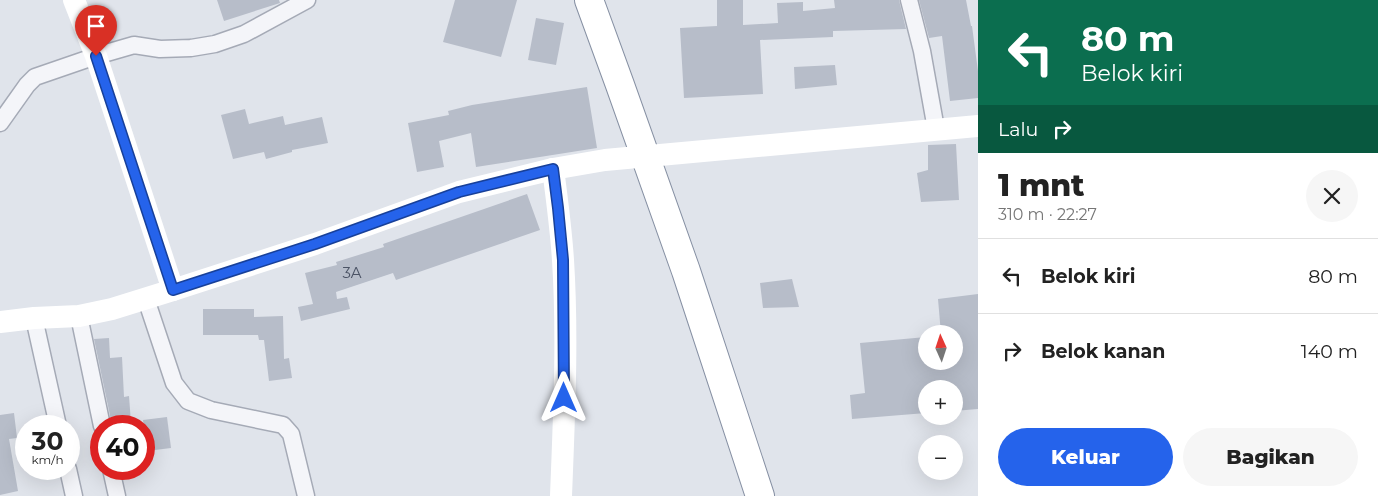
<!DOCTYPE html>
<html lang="id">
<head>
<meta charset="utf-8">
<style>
  :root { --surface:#fff; --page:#f6f6f6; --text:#222; --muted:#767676; --line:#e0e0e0; --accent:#2563eb }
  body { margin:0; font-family:Montserrat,sans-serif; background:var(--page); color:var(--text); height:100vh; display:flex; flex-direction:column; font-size:19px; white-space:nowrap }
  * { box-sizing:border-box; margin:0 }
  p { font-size:16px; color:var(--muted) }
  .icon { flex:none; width:28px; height:28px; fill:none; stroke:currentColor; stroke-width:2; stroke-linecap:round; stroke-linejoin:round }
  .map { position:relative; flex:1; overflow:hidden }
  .panel { display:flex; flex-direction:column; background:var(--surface); width:400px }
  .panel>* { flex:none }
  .guide { background:#0b6e4f; color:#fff; overflow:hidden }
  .needle { width:32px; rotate:357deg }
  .tools { position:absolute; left:918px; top:325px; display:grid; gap:10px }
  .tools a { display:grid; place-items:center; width:45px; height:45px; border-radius:50%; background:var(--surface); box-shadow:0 5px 20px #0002; font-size:25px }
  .speed { position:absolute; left:15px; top:415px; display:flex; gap:10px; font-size:25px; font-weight:700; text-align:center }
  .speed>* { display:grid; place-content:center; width:65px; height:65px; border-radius:50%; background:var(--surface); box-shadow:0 5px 20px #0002; line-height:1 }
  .speed small { font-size:12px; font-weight:400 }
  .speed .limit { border:8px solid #d22; background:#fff; color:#111 }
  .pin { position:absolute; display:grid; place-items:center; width:42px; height:42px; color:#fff; margin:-51px -21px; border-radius:50% 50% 50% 0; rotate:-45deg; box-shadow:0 0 5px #0007 }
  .pin .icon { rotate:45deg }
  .me { position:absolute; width:55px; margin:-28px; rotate:0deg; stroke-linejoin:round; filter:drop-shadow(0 0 4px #0008) }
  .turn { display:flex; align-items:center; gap:18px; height:105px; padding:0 20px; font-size:22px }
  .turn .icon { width:65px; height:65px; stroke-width:2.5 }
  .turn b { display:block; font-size:35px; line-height:42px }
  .then { display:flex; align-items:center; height:48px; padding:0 20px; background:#0003; gap:10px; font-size:19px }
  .round { display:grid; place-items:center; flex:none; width:52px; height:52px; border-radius:26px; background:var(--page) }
  .head { display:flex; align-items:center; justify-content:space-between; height:85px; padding:0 20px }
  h1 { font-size:30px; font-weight:800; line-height:38px }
  .action { display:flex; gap:10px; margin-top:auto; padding:10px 20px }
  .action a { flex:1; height:58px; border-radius:30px; background:var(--accent); color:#fff; font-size:20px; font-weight:800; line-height:58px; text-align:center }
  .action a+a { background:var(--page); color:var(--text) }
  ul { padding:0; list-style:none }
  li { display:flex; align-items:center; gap:15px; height:75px; padding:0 20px; border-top:1px solid var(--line) }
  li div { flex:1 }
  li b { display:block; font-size:19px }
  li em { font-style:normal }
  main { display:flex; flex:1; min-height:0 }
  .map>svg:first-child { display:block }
  .building { fill:#b7bdc9 }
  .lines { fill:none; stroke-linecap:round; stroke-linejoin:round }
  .street-casing { stroke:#a5aab6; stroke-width:19 }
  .highway-casing { stroke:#8690a3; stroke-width:30 }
  .street { stroke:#f4f5f9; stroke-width:16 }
  .secondary { stroke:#fff; stroke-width:22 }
  .highway { stroke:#fff; stroke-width:28 }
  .route-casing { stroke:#184099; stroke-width:12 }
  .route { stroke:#2563eb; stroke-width:9 }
  .labels { text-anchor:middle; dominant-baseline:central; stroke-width:4.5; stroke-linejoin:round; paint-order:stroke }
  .number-label { font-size:15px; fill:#4b5365 }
</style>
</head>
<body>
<main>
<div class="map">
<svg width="978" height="496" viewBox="0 0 978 496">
  <rect width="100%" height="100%" fill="#e0e4eb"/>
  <g class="building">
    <path d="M 217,0 L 279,0 L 280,3 L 224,21 Z"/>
    <path d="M 455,0 L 517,0 L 501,57 L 443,42 Z"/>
    <path d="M 717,0 L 743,0 L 743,25 L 778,23 L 777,3 L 803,2 L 803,11 L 835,8 L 834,0 L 899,0 L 906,29 L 833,31 L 833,37 L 760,40 L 763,94 L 684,98 L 680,28 L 717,26 Z"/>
    <path d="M 919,0 L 966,0 L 971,26 L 972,26 L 978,71 L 978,98 L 950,101 L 942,36 L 929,38 Z"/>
    <path d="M 536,18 L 564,23 L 556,65 L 528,60 Z"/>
    <path d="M 835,65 L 837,85 L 795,89 L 794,67 Z"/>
    <path d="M 587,87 L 597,148 L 476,167 L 471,133 L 439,141 L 444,167 L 417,172 L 408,123 L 449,115 L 448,111 L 472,105 Z"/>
    <path d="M 245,109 L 249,124 L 283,116 L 285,125 L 322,117 L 328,143 L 292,150 L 292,152 L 266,159 L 264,152 L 233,159 L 221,115 Z"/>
    <path d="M 956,144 L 959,200 L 921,202 L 917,173 L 928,170 L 928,145 Z"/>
    <path d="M 527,194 L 540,230 L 396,280 L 393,273 L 336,292 L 337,299 L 347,297 L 350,309 L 301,321 L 298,307 L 313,304 L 305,273 L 337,265 L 336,262 L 384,247 L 383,244 Z"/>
    <path d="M 792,279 L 799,307 L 763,308 L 760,283 Z"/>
    <path d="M 978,294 L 978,409 L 954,411 L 954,389 L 926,389 L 926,413 L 852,419 L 850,395 L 865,393 L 860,343 L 926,337 L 926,361 L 954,361 L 954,334 L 941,334 L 938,299 Z"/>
    <path d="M 203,309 L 254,309 L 254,317 L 283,316 L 284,359 L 289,358 L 292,378 L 269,381 L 264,340 L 259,340 L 258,335 L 203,335 Z"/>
    <path d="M 109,338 L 110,358 L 122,357 L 124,397 L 129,396 L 131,423 L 112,425 L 94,339 Z"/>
    <path d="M 14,413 L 17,438 L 9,439 L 18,491 L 0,495 L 0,415 Z"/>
    <path d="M 167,417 L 171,448 L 147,451 L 143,420 Z"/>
  </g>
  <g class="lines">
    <defs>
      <g id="street">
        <path d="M 909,0 L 922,51 L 936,129"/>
        <path d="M 0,123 L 27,85 L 35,77 L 96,56 L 134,45 L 160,49 L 191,48 L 215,44 L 244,34 L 307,0"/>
        <path d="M 146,299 L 174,383 L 188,401 L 211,410 L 283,425 L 291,434 L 306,496"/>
        <path d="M 79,316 L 102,426"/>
        <path d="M 34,318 L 58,426"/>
        <path d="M 68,469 L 74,496"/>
        <path d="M 111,469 L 117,496"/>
      </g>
      <path id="highway" d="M 589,0 L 620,85 L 686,271 L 760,496"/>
    </defs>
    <use href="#street" class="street-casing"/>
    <use href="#highway" class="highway-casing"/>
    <use href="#street" class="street"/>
    <g class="secondary">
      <path d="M 74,0 L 96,56 L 173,290"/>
      <path d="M 553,169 C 557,199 561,229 563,260 C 568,338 564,418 561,496"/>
      <path d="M 0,322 L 34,318 L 79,316 L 112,309 L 173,290 L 315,244 L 459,192 L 553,169 L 605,160 L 978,126"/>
    </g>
    <use href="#highway" class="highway"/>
  </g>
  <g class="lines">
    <defs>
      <path id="route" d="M 96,56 L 173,290 L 315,244 L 459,192 L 553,169 L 558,208 L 563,260 L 564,398"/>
    </defs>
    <use href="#route" class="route-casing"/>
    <use href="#route" class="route"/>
  </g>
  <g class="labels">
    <g class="number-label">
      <text x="352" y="272">3A</text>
    </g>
  </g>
</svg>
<div class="tools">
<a><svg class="needle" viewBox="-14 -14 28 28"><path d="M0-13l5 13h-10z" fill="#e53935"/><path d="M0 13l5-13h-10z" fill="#767676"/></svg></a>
<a>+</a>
<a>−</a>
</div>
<div class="speed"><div>30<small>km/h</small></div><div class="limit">40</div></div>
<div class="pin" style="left:96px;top:56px;background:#d93025"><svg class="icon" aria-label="arrive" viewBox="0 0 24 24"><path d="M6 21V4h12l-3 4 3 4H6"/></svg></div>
<svg class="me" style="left:564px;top:398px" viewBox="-20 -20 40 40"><path d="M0-17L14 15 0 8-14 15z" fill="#2563eb" stroke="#fff" stroke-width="4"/></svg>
</div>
<section class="panel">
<div class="guide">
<div class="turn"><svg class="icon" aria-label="left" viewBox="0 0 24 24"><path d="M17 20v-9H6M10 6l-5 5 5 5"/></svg><div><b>80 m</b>Belok kiri</div></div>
<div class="then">Lalu<svg class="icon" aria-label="right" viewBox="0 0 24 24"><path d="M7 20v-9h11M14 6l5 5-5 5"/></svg></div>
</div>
<div class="head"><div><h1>1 mnt</h1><p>310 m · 22:27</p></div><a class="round"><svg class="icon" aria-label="close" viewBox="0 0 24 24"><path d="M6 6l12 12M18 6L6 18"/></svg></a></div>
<ul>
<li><svg class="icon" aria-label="left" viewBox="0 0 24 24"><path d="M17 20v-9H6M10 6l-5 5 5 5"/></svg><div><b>Belok kiri</b></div><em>80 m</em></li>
<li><svg class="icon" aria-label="right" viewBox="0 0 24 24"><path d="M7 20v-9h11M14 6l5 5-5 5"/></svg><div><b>Belok kanan</b></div><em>140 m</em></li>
</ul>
<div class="action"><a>Keluar</a><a>Bagikan</a></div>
</section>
</main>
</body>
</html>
